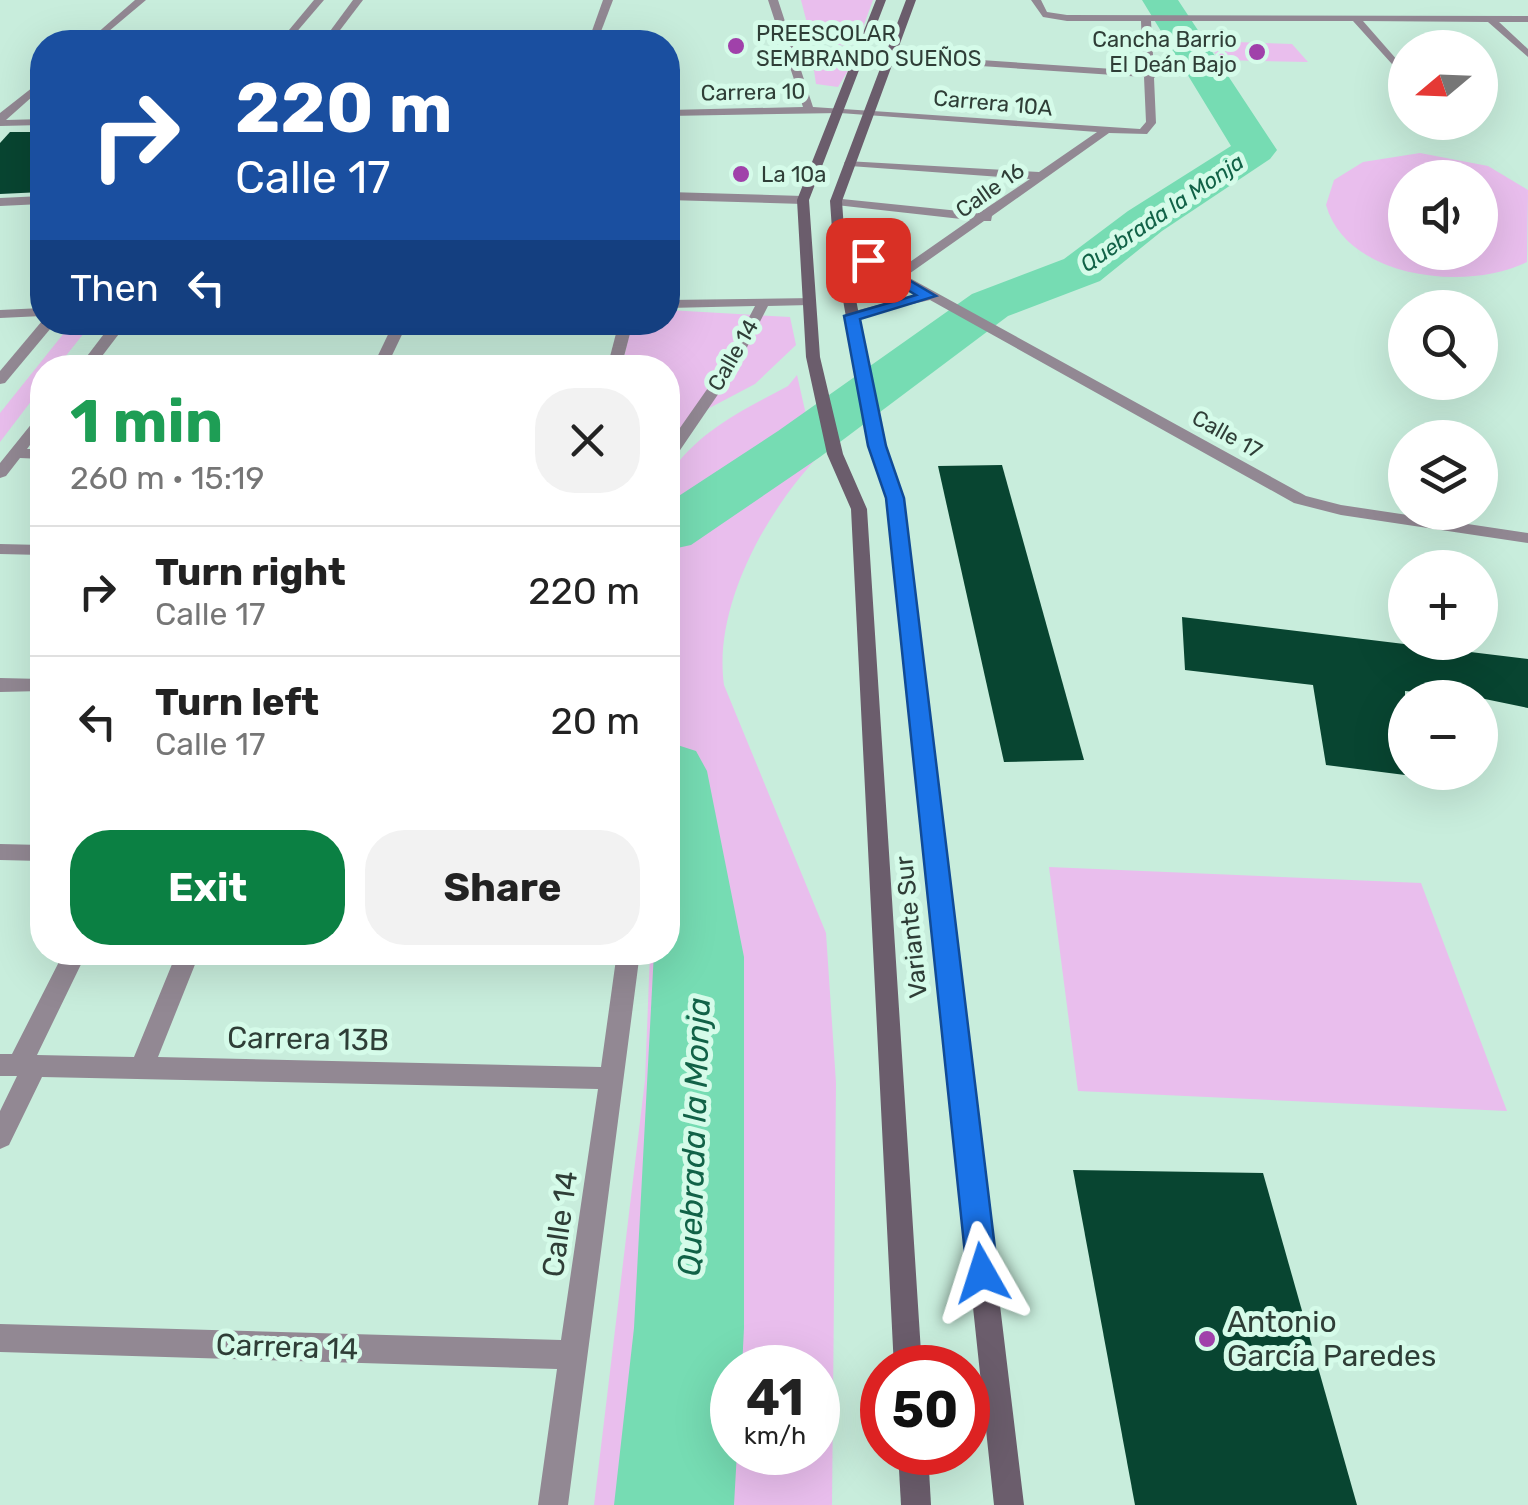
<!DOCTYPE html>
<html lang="en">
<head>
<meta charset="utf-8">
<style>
  :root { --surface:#fff; --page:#f2f2f2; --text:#222; --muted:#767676; --line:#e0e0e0; --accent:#0b8043 }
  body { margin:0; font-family:Rubik,sans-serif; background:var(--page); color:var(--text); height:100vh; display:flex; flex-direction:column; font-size:38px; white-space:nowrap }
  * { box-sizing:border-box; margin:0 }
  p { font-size:32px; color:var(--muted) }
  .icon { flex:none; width:55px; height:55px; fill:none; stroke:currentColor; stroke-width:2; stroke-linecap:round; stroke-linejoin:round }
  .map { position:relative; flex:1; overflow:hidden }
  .drawer { position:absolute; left:30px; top:355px; width:650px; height:610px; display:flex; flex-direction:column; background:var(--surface); border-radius:40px; box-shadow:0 10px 40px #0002 }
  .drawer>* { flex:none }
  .top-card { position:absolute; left:30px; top:30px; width:650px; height:305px; border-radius:40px; box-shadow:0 10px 40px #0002; background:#1a4fa0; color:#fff; overflow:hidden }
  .needle { width:65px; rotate:251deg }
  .fabs { position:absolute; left:1388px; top:30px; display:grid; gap:20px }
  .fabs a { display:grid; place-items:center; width:110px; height:110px; border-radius:50%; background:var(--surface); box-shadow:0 10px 40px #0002; font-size:50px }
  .speed { position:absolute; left:710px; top:1345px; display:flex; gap:20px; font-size:50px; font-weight:700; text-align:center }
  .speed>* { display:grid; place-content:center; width:130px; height:130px; border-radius:50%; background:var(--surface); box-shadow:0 10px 40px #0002; line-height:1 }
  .speed small { font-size:25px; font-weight:400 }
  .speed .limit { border:15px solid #d22; background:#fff; color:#111 }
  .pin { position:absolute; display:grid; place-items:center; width:85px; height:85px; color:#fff; margin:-42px; border-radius:20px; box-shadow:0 5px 15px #0006 }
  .me { position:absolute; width:110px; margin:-55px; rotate:354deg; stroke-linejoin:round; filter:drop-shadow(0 0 8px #0008) }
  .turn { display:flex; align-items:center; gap:35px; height:210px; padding:0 40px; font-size:45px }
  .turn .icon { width:130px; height:130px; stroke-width:2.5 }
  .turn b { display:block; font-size:70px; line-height:85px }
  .then { display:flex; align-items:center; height:95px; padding:0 40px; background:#0003; gap:20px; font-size:38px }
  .round { display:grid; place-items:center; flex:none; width:105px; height:105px; border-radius:40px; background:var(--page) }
  .head { display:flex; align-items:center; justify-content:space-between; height:170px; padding:0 40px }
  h1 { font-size:60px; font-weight:700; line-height:75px; color:#1e9e55 }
  .action { display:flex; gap:20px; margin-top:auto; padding:20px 40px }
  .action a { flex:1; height:115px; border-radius:40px; background:var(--accent); color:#fff; font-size:40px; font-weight:700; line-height:115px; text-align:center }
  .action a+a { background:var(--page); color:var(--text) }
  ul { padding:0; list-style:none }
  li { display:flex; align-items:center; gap:30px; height:130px; padding:0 40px; border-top:2px solid var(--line) }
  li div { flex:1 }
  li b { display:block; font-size:38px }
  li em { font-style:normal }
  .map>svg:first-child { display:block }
  .green { fill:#e9beed; fill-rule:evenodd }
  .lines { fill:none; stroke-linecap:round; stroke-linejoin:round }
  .river { fill:#76dcb3; fill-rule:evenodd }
  .building { fill:#084531 }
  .minor { fill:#928893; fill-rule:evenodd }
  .secondary { fill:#6b5d6c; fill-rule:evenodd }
  .route { fill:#1a73e8; stroke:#114b97; stroke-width:2.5 }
  .poi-dot { fill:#a041aa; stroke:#d5fbe9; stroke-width:4 }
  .labels { text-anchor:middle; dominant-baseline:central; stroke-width:10; stroke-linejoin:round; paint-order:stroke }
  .far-poi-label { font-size:22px; fill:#2f3e37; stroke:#d5fbe9; text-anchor:start }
  .far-street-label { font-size:22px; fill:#2f3e37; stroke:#d5fbe9 }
  .far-water-label { font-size:22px; font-style:italic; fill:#116247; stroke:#d5fbe9 }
  .street-label { font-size:25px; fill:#2f3e37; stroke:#d5fbe9 }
  .near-street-label { font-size:30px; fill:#2f3e37; stroke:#d5fbe9 }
  .near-poi-label { font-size:30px; fill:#2f3e37; stroke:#d5fbe9; text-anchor:start }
  .near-water-label { font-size:32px; font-style:italic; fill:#116247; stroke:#d5fbe9 }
</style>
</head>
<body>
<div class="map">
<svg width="1528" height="1505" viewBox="0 0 1528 1505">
  <rect width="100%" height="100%" fill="#c8eddc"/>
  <g class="green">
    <path d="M 801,0 L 873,0 L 857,44 L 845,46 L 811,39 Z"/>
    <path d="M 1207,41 L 1292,44 L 1308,62 L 1220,60 Z"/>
    <path d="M 825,50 L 857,56 L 838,87 L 816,84 L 812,57 Z"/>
    <path d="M 1420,153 L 1488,166 L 1528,190 L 1527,262 C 1467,292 1347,279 1326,205 L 1334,180 L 1363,162 ZM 1405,178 L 1480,178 L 1480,252 L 1405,252 Z"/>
    <path d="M 668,310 L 790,317 L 796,345 L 755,384 L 698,414 L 668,440 L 668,368 L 622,368 L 631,323 L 668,322 Z"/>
    <path d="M 72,323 L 92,323 L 57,367 L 42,368 L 42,387 L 0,442 L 0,413 Z"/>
    <path d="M 797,375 L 816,459 C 765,514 713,607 724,685 L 826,933 L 836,1083 L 832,1505 L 594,1505 L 645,1080 L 650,953 L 668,952 L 668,476 C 698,431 741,411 788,386 ZM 732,1368 L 818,1368 L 818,1452 L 732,1452 Z"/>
    <path d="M 1049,867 L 1421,883 L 1507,1111 L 1078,1091 Z"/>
  </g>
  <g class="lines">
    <g class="river">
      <path d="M 1142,0 L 1178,0 L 1277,150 L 1270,159 L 1162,231 L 1100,281 L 1008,316 L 820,457 L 691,545 L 668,550 L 668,503 L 778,431 L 972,294 L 1064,259 L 1128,211 L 1231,146 Z"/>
      <path d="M 668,742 L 696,751 L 707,771 L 744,957 L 744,1328 L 742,1368 L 732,1368 L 732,1452 L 737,1452 L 734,1505 L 614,1505 L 634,1328 L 654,952 L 668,952 Z"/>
    </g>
  </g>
  <g class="building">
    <path d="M 10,132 L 42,132 L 42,192 L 0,194 L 0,143 Z"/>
    <path d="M 1002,465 L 1084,760 L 1004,762 L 938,466 Z"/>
    <path d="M 1182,617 L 1528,659 L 1528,708 L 1480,698 L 1405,691 L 1405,775 L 1326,765 L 1313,685 L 1185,670 Z"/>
    <path d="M 1073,1170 L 1263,1173 L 1357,1505 L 1135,1505 Z"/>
  </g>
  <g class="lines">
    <g class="minor">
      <path d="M 135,0 L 146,0 L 96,42 L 87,42 Z"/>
      <path d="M 314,0 L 324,0 L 288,42 L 279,42 Z"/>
      <path d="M 353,0 L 363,0 L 331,42 L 322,42 Z"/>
      <path d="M 603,0 L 613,0 L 597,42 L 588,42 Z"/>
      <path d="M 768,0 L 778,0 L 813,107 L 1140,129 L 1146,122 L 1144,77 L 891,60 L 886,57 L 891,54 L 1143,71 L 1141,21 L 1067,21 L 1043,17 L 1031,0 L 1041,0 L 1047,12 L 1067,15 L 1528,16 L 1528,22 L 1499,22 L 1528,49 L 1528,57 L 1488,22 L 1363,21 L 1405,69 L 1401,74 L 1353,21 L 1151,21 L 1154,72 L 1157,75 L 1154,78 L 1156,123 L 1147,134 L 1109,133 L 992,216 L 991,221 L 984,221 L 906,276 L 1306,496 L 1341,505 L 1528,533 L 1528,543 L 1341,515 L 1294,503 L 930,300 L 847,319 L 847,313 L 920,294 L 835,247 L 835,241 L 843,241 L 897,271 L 970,220 L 836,205 L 830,201 L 832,198 L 979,213 L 1030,179 L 850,166 L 844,163 L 846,161 L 1039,172 L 1097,132 L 840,113 L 668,116 L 668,110 L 803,107 Z"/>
      <path d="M 42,80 L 42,88 L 6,120 L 42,119 L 42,125 L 0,126 L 0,113 Z"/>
      <path d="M 668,192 L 803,196 L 809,200 L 803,204 L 668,200 Z"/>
      <path d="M 42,196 L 42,204 L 0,206 L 0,198 Z"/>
      <path d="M 815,298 L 815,304 L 810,305 L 768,306 L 738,365 L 674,459 L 668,461 L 668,445 L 724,365 L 755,306 L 668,308 L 668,300 Z"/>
      <path d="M 42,308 L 42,316 L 0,318 L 0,310 Z"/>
      <path d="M 42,321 L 56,322 L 5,383 L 0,384 L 0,371 Z"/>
      <path d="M 113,322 L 128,322 L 93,368 L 78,368 Z"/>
      <path d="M 394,322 L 408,322 L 386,368 L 372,368 Z"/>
      <path d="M 619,322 L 633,322 L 621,368 L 607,368 Z"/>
      <path d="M 42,415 L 42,429 L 27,449 L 42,449 L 42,459 L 20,458 L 6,476 L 0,478 L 0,463 L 37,417 Z"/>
      <path d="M 0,544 L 42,545 L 42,555 L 0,554 Z"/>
      <path d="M 0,678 L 42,679 L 42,691 L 0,692 Z"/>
      <path d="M 0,844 L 42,845 L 42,861 L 0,860 Z"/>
      <path d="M 64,952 L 87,952 L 37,1055 L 134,1057 L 177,952 L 200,952 L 158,1057 L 601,1067 L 617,952 L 640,952 L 568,1505 L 538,1505 L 557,1369 L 0,1352 L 0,1324 L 561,1340 L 598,1089 L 42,1077 L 9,1145 L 0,1149 L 0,1111 L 17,1076 L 0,1076 L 0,1054 L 12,1054 Z"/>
    </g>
    <g class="secondary">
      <path d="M 876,0 L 886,0 L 809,200 L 820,357 L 843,454 L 867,509 L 922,1368 L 894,1368 L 851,509 L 827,454 L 806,357 L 797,200 Z"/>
      <path d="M 906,0 L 916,0 L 842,201 L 845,244 L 885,446 L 903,498 L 1024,1505 L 994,1505 L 887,498 L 869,446 L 833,244 L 830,201 Z"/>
      <path d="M 898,1452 L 928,1452 L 931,1505 L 901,1505 Z"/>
    </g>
  </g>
  <path class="route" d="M 868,256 L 936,296 L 860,319 L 886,446 L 904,498 L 998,1273 L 993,1284 L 982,1288 L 971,1284 L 967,1273 L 886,498 L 868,446 L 844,316 L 916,295 L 862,263 L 862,257 Z"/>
  <g class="poi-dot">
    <circle cx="736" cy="46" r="10"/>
    <circle cx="1257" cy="52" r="10"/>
    <circle cx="741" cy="174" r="10"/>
    <circle cx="1207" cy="1339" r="10"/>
  </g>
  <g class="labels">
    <g class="far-poi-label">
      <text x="756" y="33">PREESCOLAR<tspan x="756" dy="25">SEMBRANDO SUEÑOS</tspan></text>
      <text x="1237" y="39" text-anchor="end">Cancha Barrio<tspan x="1237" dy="25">El Deán Bajo</tspan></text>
      <text x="761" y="174">La 10a</text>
    </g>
    <g class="far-street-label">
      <text transform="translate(753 92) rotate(-1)">Carrera 10</text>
      <text transform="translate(993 103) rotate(5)">Carrera 10A</text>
      <text transform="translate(990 190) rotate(-35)">Calle 16</text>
      <text transform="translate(733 355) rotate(-60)">Calle 14</text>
      <text transform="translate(1227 434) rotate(29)">Calle 17</text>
    </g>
    <g class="far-water-label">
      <text transform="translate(1162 213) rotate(-34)">Quebrada la Monja</text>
    </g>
    <g class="street-label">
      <text transform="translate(911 927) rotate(-96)">Variante Sur</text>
    </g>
    <g class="near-street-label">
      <text transform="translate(308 1039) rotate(1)">Carrera 13B</text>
      <text transform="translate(560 1224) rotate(-82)">Calle 14</text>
      <text transform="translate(287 1347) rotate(2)">Carrera 14</text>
    </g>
    <g class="near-poi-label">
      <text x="1227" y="1322">Antonio<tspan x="1227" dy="34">García Paredes</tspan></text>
    </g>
    <g class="near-water-label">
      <text transform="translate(694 1137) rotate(-88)">Quebrada la Monja</text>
    </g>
  </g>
</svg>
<div class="fabs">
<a><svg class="needle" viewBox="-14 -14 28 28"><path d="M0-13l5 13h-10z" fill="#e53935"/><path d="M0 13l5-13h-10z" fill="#767676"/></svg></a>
<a><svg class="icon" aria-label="sound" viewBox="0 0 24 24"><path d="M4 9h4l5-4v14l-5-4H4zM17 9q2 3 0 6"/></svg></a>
<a><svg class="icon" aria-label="search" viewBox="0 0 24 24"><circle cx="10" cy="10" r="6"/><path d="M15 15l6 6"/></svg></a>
<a><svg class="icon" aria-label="layers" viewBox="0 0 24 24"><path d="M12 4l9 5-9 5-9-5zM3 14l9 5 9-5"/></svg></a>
<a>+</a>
<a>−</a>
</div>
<div class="speed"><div>41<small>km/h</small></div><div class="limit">50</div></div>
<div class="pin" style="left:868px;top:260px;background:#d93025"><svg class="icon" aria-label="arrive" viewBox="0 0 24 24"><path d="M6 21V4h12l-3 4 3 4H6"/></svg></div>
<svg class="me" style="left:982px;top:1273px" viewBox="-20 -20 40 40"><path d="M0-17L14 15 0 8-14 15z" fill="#1a73e8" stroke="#fff" stroke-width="4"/></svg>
<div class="top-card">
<div class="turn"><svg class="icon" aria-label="right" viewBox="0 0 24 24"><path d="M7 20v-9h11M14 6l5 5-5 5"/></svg><div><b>220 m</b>Calle 17</div></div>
<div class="then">Then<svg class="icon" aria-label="left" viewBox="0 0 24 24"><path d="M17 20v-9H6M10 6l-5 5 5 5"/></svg></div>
</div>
<section class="drawer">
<div class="head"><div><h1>1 min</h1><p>260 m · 15:19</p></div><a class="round"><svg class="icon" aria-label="close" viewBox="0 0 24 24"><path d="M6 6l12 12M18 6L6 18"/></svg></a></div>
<ul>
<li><svg class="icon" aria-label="right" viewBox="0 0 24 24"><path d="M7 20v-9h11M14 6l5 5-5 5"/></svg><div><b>Turn right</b><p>Calle 17</p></div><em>220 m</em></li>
<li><svg class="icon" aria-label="left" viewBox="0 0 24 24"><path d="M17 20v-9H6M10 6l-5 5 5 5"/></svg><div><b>Turn left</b><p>Calle 17</p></div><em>20 m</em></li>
</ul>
<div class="action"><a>Exit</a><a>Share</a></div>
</section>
</div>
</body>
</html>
